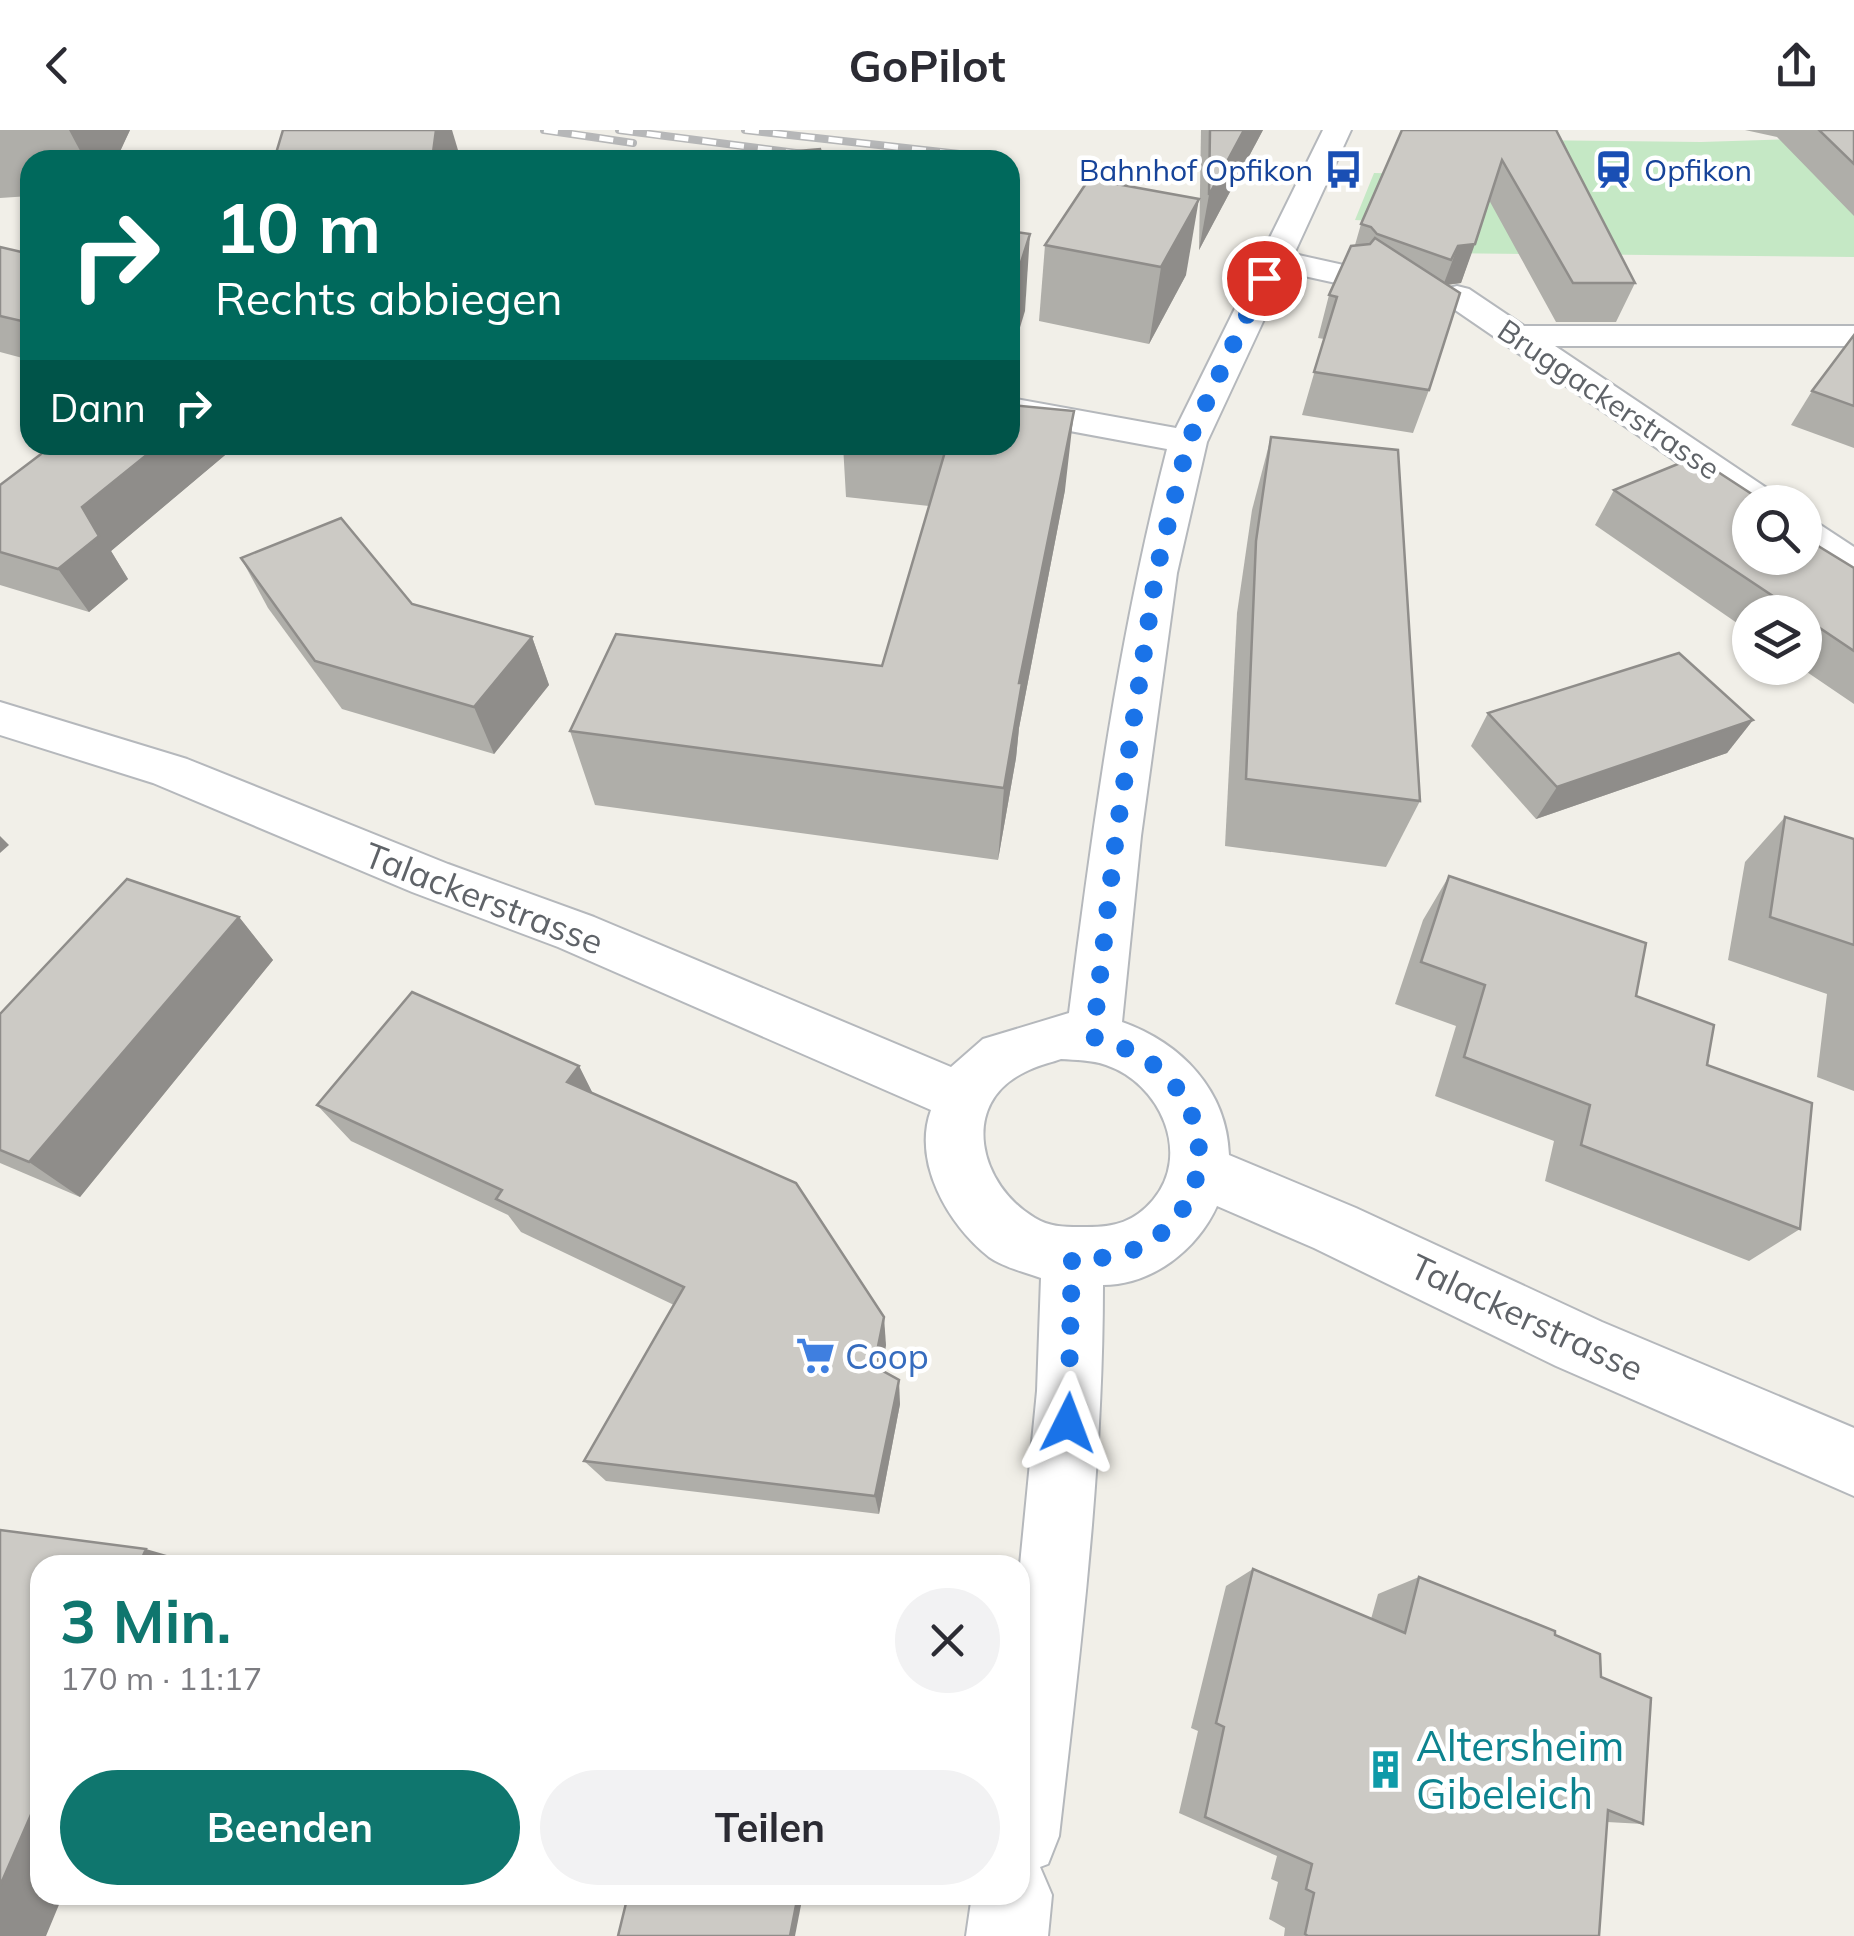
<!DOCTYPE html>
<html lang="de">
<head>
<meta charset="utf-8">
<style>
  :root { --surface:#fff; --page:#f2f2f3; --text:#2b2b33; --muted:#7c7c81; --accent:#0f766e }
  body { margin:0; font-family:Mulish,sans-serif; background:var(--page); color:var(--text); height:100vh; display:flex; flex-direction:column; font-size:38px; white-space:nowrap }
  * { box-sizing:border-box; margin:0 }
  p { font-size:32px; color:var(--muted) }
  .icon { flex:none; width:55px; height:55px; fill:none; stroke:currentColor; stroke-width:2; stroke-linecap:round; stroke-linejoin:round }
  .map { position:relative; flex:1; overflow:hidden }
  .details { position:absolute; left:30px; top:1425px; width:1000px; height:350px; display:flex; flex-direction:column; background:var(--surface); border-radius:30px; box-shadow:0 2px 8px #0004 }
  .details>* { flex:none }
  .banner { position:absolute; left:20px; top:20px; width:1000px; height:305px; border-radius:30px; box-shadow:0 2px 8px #0004; background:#00695c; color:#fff; overflow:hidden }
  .fabs { position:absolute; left:1732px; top:355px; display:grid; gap:20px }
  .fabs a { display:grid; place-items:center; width:90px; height:90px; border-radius:50%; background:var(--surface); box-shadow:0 2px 8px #0004; font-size:50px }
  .pin { position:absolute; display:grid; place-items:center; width:85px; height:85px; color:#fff; margin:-42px; border:5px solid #fff; border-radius:50%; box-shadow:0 2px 10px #0007 }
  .me { position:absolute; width:110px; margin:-55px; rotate:3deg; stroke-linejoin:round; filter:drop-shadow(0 0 8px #0008) }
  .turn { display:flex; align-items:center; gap:35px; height:210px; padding:0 30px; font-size:45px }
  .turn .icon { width:130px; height:130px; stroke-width:2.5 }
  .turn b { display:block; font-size:70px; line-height:85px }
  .then { display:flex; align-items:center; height:95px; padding:0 30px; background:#0003; gap:20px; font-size:38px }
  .round { display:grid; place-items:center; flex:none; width:105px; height:105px; border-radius:52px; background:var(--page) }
  .overview { display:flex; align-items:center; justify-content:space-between; height:170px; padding:0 30px }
  h1 { font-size:60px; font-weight:700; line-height:75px; color:var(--accent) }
  .button { display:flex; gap:20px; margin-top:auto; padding:20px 30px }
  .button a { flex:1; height:115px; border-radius:60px; background:var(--accent); color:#fff; font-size:40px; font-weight:700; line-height:115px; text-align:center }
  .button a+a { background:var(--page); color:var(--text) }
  header { display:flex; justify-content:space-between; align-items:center; height:130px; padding:0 30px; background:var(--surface); font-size:45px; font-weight:700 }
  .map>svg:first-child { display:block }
  .green { fill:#c5e8c5 }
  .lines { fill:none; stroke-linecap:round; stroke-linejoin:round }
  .minor-casing { stroke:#b5b8bc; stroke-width:4 }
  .minor { fill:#fff; fill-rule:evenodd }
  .rail-casing { stroke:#b6b7b8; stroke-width:8 }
  .rail { stroke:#fff; stroke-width:5; stroke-dasharray:14; stroke-linecap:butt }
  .wall { fill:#afaea9 }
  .shaded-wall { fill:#8f8d8a }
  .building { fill:#cccac5; stroke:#8f8d8a; stroke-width:2.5 }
  .route { stroke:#1a73e8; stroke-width:18; stroke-dasharray:0 32.4 }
  .labels { text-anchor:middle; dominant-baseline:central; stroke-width:9; stroke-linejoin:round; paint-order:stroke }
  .far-transit-label { font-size:30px; fill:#164399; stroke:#fff; text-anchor:end }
  .far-street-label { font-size:30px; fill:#5f6368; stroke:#fff }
  .street-label { font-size:35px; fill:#5f6368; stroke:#fff }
  .shop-label { font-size:35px; fill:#366cbe; stroke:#fff; text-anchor:start }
  .near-culture-label { font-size:42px; fill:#0d838f; stroke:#fff; text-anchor:start }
</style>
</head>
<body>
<header><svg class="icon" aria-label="back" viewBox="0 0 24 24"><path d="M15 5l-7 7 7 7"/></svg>GoPilot<svg class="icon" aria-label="share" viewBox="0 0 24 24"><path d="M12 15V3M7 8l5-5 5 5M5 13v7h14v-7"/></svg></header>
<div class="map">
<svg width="1854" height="1806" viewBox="0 0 1854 1806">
  <rect width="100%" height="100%" fill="#f1efe8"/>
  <path class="green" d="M 1854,7 L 1854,127 L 1434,123 L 1435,95 L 1355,90 L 1374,43 L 1546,47 L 1527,10 L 1701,12 Z"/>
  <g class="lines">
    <defs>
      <g id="minor">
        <path d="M 1323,0 L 1351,0 L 1294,124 L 1357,138 L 1362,145 L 1357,152 L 1345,155 L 1286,142 L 1207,312 L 1177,443 L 1141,706 L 1122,892 C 1181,913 1227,960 1229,1025 L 1356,1078 L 1602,1192 L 1854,1298 L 1854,1366 L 1556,1236 L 1314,1118 L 1217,1076 C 1197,1120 1152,1155 1103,1155 C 1103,1340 1080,1522 1059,1706 L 1048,1734 L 1040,1737 L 1052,1765 L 1048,1806 L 966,1806 L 972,1765 L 1020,1765 L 1020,1435 L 1037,1261 L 1041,1148 C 1024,1142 1003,1137 989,1127 C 948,1095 912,1032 931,980 L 558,817 L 412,762 L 153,653 L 0,605 L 0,572 L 187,629 L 448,734 L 594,787 L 951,937 L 983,909 L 1069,883 C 1093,693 1119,505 1167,319 L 1010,290 L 1010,268 L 1176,298 ZM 1061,929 C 1076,930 1092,930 1106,935 C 1160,953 1192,1024 1153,1070 C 1134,1092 1115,1097 1087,1097 C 1069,1097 1051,1098 1035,1088 C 980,1056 958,974 1025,942 C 1036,936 1049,933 1061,929 Z"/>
        <path d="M 1457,156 L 1469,159 L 1524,196 L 1854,196 L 1854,216 L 1555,216 L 1774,363 L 1780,372 L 1750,372 L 1750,382 L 1445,173 L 1440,166 L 1445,159 Z"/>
        <path d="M 1805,390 L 1819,394 L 1854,417 L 1854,449 L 1839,445 L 1805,422 Z"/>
      </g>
    </defs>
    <use href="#minor" class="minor-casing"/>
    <use href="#minor" class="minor"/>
    <defs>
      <g id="rail">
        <path d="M 544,0 L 633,13"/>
        <path d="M 619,0 L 850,30"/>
        <path d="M 745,0 L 995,28"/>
      </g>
    </defs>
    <use href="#rail" class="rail-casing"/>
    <use href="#rail" class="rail"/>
  </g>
  <g class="wall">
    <path d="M 0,0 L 130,0 L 116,30 L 30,30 L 30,66 L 0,68 Z"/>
    <path d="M 1201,0 L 1263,0 L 1199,120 Z"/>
    <path d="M 1559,0 L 1557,2 L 1635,153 L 1616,192 L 1556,192 L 1489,70 L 1461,153 L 1448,155 L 1429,260 L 1413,303 L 1302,285 L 1324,209 L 1318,208 L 1329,165 L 1355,115 L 1361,94 Z"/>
    <path d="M 1745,0 L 1854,0 L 1854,86 L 1777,7 Z"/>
    <path d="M 1089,49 L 1186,145 L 1149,214 L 1039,191 L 1045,115 Z"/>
    <path d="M 0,117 L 30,124 L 30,230 L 0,222 Z"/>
    <path d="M 1854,205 L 1854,318 L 1791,295 L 1812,261 Z"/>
    <path d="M 1271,307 L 1420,671 L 1386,737 L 1225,716 L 1237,483 L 1252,380 Z"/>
    <path d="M 53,315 L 237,315 L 111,421 L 128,449 L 89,482 L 0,455 L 0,355 Z"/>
    <path d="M 843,315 L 1010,315 L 1065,360 L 1019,598 L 1016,628 L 998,730 L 595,675 L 570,601 L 882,536 L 929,376 L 846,367 Z"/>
    <path d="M 1614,360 L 1750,372 L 1854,438 L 1854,574 L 1801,538 L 1805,538 L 1805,482 L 1750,482 L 1750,502 L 1595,395 Z"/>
    <path d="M 241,428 L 532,507 L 549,555 L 494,624 L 342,579 L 268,478 Z"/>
    <path d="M 1488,583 L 1753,590 L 1727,623 L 1536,689 L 1471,616 Z"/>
    <path d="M 1785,687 L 1854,709 L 1854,961 L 1817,947 L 1827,864 L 1728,830 L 1745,732 Z"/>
    <path d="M 1449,746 L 1636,866 L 1707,935 L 1800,1099 L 1749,1131 L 1545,1051 L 1554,1011 L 1435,966 L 1456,896 L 1395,874 L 1423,790 Z"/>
    <path d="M 239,787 L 273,830 L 80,1067 L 0,1033 L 0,884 Z"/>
    <path d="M 579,936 L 592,962 L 886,1215 L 881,1240 L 900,1274 L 879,1384 L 606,1351 L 584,1331 L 674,1175 L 521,1102 L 508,1085 L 351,1011 L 317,975 Z"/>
    <path d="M 1253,1439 L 1371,1489 L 1378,1464 L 1419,1447 L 1555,1505 L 1601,1547 L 1643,1694 L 1607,1692 L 1599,1806 L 1284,1806 L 1285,1798 L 1269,1789 L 1278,1752 L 1271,1749 L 1277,1726 L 1179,1683 L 1198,1601 L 1191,1598 L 1226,1456 Z"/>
  </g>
  <g class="shaded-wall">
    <path d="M 69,0 L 130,0 L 116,30 L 85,30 Z"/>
    <path d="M 436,0 L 452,0 L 461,30 L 432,30 Z"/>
    <path d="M 1244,0 L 1263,0 L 1199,120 L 1209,65 Z"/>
    <path d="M 1199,69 L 1186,145 L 1149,214 L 1161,137 Z"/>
    <path d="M 1030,104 L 1025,181 L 1010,230 L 1010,167 Z"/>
    <path d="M 1475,114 L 1461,153 L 1444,155 L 1438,169 L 1458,116 Z"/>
    <path d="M 1074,281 L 1065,360 L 1019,598 L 1016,628 L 998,730 L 1004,658 L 1019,553 Z"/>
    <path d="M 159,315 L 237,315 L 111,421 L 128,449 L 89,482 L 58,439 L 82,377 Z"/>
    <path d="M 532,507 L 549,555 L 494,624 L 474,577 Z"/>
    <path d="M 1753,590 L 1727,623 L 1536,689 L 1557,657 Z"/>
    <path d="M 0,706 L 9,715 L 0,723 Z"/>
    <path d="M 239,787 L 273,830 L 80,1067 L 29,1032 Z"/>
    <path d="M 579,936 L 598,974 L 567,952 Z"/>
    <path d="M 884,1187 L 886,1215 L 877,1262 L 874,1236 Z"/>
    <path d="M 899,1250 L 900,1274 L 879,1384 L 875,1366 Z"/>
    <path d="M 146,1419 L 198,1434 L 139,1435 Z"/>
    <path d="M 40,1664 L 40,1765 L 63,1765 L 46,1806 L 0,1806 L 0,1756 Z"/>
    <path d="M 798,1765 L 803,1765 L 795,1806 L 790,1806 Z"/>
  </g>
  <g class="building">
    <path d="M 283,0 L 436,0 L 432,30 L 274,30 Z"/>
    <path d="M 1210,0 L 1244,0 L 1209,65 Z"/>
    <path d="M 1402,0 L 1556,0 L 1635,153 L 1573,153 L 1502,30 L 1475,114 L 1458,116 L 1451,130 L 1377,104 L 1371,97 L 1361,94 Z"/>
    <path d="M 1819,0 L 1854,0 L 1854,34 Z"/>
    <path d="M 820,19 L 823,30 L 705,29 Z"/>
    <path d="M 1089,49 L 1199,69 L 1161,137 L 1045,115 Z"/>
    <path d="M 1010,101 L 1030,104 L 1010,167 Z"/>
    <path d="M 1375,108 L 1460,163 L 1429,260 L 1314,242 L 1337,167 L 1329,165 L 1351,116 L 1370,114 Z"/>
    <path d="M 0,117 L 30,124 L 30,193 L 0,186 Z"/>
    <path d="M 1854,205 L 1854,276 L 1812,261 Z"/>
    <path d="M 1010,275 L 1074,281 L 1019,553 L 1022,553 L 1004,658 L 570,601 L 616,504 L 882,536 L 947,315 L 1010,315 Z"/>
    <path d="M 1271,307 L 1398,320 L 1420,671 L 1246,649 L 1256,411 Z"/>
    <path d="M 53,315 L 159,315 L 82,377 L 99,406 L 58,439 L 0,422 L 0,355 Z"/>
    <path d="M 1695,327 L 1764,372 L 1750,372 L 1750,428 L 1805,428 L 1805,408 L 1854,438 L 1854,521 L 1805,488 L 1805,482 L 1797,482 L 1614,360 Z"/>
    <path d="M 341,388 L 412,474 L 532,507 L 474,577 L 315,531 L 241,428 Z"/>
    <path d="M 1679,523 L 1753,590 L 1557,657 L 1488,583 Z"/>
    <path d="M 1785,687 L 1854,709 L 1854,815 L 1770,787 Z"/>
    <path d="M 1449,746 L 1646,813 L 1636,866 L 1714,895 L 1707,935 L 1812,973 L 1800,1099 L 1581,1015 L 1590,975 L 1464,927 L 1485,855 L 1421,832 Z"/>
    <path d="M 127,749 L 239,787 L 29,1032 L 0,1020 L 0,884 Z"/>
    <path d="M 412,862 L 579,936 L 567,952 L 796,1053 L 884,1187 L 874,1236 L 899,1250 L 875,1366 L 584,1331 L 684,1157 L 496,1069 L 502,1060 L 317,975 Z"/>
    <path d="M 0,1400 L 146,1419 L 139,1435 L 40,1435 L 40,1664 L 0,1756 Z"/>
    <path d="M 1253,1439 L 1405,1503 L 1419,1447 L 1555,1501 L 1555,1505 L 1600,1524 L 1601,1547 L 1651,1568 L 1643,1694 L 1608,1680 L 1599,1806 L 1308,1806 L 1305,1804 L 1314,1763 L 1306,1759 L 1312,1734 L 1205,1687 L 1224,1597 L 1216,1593 Z"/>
    <path d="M 628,1765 L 798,1765 L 790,1806 L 618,1806 Z"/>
  </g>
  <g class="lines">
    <path class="route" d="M 1068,1293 L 1072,1129 C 1087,1128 1104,1129 1118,1125 C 1204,1102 1226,1001 1162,942 C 1142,923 1118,915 1093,907 L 1116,706 L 1156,443 L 1188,312 L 1264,148"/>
  </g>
  <defs>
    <symbol id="bus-bare" viewBox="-9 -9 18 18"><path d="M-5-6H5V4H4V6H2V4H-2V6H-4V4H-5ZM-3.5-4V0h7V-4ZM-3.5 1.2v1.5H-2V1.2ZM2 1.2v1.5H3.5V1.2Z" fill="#1a4fb4" stroke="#fff" stroke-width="2.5" paint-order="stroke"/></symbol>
    <symbol id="station-bare" viewBox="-9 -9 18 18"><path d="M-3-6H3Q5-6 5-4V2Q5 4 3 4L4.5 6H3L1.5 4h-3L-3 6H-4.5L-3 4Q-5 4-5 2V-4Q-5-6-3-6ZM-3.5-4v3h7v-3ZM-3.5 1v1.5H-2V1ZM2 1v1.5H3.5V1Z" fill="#1a4fb4" stroke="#fff" stroke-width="2.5" paint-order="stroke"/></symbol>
    <symbol id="supermarket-bare" viewBox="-9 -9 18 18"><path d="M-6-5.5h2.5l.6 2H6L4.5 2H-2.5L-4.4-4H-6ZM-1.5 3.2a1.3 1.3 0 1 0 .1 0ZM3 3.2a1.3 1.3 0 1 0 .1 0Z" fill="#3f7fe0" stroke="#fff" stroke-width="2.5" paint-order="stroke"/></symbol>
    <symbol id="building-bare" viewBox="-9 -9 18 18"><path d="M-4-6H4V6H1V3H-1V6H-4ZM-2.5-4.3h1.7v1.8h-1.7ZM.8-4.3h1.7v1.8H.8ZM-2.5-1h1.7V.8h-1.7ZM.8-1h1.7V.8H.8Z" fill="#0f9aa8" stroke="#fff" stroke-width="2.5" paint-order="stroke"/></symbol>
  </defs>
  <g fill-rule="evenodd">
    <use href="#bus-bare" x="1316" y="12" width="55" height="55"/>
    <use href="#station-bare" x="1586" y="12" width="55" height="55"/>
    <use href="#supermarket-bare" x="788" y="1198" width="55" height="55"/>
    <use href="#building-bare" x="1358" y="1612" width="55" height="55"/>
  </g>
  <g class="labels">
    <g class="far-transit-label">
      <text x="1313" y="40">Bahnhof Opfikon</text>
      <text x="1644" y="40" text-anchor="start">Opfikon</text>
    </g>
    <g class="far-street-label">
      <text transform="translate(1609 269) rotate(34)">Bruggackerstrasse</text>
    </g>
    <g class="street-label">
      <text transform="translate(484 768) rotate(21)">Talackerstrasse</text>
      <text transform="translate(1527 1187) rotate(25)">Talackerstrasse</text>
    </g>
    <g class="shop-label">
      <text x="845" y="1226">Coop</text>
    </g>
    <g class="near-culture-label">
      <text x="1416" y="1615">Altersheim<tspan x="1416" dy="48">Gibeleich</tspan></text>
    </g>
  </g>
</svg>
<div class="fabs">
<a><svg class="icon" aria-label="search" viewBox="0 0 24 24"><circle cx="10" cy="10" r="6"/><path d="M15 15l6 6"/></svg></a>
<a><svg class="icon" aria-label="layers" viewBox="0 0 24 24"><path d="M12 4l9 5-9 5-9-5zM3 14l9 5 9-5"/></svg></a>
</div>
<div class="pin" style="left:1264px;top:148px;background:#d93025"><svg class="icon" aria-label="arrive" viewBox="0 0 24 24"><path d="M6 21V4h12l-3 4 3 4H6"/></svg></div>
<svg class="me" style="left:1068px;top:1293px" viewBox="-20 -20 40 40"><path d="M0-17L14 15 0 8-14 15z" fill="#1a73e8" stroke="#fff" stroke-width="4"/></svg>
<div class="banner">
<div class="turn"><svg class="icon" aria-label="right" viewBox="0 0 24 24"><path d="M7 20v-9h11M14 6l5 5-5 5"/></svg><div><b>10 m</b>Rechts abbiegen</div></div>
<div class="then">Dann<svg class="icon" aria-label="right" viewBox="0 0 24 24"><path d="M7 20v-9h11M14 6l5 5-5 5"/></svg></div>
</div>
<section class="details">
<div class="overview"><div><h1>3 Min.</h1><p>170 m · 11:17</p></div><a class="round"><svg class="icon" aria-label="close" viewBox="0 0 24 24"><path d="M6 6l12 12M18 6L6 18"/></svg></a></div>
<div class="button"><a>Beenden</a><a>Teilen</a></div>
</section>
</div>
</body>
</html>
